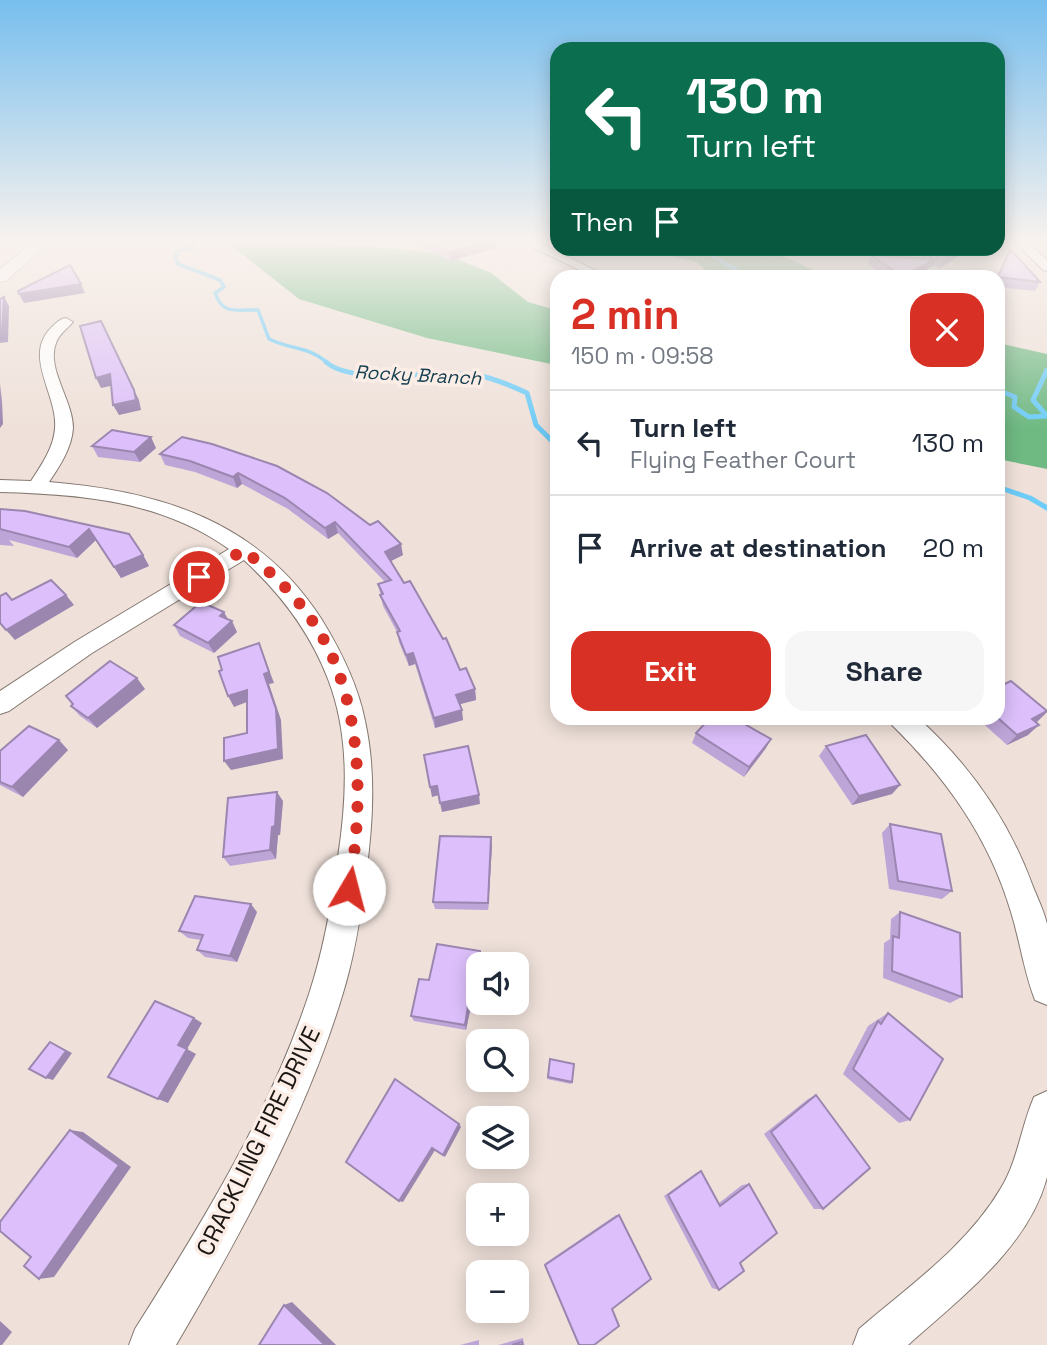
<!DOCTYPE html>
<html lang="en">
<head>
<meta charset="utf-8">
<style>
  :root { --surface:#fff; --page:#f6f6f7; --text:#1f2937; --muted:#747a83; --line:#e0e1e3; --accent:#d93025 }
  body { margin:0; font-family:"Space Grotesk",sans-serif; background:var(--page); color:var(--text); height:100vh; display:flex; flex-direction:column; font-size:26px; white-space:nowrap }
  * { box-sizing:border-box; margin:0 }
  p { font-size:23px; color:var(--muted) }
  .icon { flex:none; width:38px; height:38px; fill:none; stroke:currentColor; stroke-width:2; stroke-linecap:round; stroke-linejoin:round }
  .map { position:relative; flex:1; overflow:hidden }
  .details { position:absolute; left:550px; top:270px; width:455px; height:455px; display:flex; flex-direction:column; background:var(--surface); border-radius:21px; box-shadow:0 4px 18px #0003 }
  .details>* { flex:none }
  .hud { position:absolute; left:550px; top:42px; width:455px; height:214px; border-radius:21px; box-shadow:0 4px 18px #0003; background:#0b6e4f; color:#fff; overflow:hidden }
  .tools { position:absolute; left:466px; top:952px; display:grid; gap:14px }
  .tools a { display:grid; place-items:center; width:63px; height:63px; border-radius:14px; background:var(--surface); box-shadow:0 4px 18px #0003; font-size:35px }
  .pin { position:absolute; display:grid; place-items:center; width:60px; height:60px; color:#fff; margin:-30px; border:4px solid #fff; border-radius:50%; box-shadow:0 2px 7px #0007 }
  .me { position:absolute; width:77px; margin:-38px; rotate:8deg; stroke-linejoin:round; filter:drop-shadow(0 0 5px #0008) }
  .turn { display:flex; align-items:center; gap:24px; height:147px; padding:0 21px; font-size:32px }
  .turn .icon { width:91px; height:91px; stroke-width:2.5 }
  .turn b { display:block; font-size:49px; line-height:60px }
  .then { display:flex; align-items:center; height:66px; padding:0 21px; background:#0003; gap:14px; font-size:26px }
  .round { display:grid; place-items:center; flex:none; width:74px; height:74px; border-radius:21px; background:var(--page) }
  .head { display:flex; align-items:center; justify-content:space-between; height:119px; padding:0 21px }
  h1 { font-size:42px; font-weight:700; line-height:52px; color:var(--accent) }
  .button { display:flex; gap:14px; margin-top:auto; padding:14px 21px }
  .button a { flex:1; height:80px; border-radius:21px; background:var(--accent); color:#fff; font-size:28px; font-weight:700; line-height:80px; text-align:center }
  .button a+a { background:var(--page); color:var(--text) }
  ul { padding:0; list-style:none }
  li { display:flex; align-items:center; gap:21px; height:105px; padding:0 21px; border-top:2px solid var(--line) }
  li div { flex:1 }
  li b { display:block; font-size:26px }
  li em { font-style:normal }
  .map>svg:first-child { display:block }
  .forest { fill:#6fb983 }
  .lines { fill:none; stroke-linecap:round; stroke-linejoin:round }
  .stream-far1 { stroke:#6eccf8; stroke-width:3.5 }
  .stream { stroke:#6eccf8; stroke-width:5 }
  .minor-casing { stroke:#837770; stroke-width:2 }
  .tertiary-casing { stroke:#837770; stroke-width:1 }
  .minor { fill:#fff; fill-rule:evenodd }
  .tertiary { fill:#fff; fill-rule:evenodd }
  .wall { fill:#bea5d8 }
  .shaded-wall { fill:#9b86b0 }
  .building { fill:#ddc0fb; stroke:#9b86b0; stroke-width:2 }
  .route { stroke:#d93025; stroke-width:12; stroke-dasharray:0 21.6 }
  .labels { text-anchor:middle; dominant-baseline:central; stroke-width:7; stroke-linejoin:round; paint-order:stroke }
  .far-water-label { font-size:19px; font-style:italic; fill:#164052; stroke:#fceee7 }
  .near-street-label { font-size:24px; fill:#1c1714; stroke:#fceee7 }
</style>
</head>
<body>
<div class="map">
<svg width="1047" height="1345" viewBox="0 0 1047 1345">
  <rect width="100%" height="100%" fill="#efe1da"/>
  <g class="forest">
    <path d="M 229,241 L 353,245 L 442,253 L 491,273 L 528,302 L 556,310 L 556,365 L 427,338 L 299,299 L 233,247 Z"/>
    <path d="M 641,249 L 768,249 L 826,276 L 713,276 L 696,262 Z"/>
    <path d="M 998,343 L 1047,354 L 1047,469 L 998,459 Z"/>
  </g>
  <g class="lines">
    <g class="stream-far1">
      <path d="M 193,241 L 194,247 L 177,251 L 175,258 L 178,264 L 220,280 L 224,287 L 215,293 C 223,316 237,309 258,310 L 269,339 C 292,350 308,346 328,363"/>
      <path d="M 698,248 L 742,273 L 742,276"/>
    </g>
    <g class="stream">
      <path d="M 326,362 C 353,386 438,370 476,375 C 494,378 510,385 527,393 L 536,425 L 556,445"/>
      <path d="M 998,395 L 1005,393 L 1015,397 L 1014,407 L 1029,417 L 1047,416"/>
      <path d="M 1046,415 L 1033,400 L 1047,370"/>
      <path d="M 998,487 L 1030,498 L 1047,508"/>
    </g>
    <defs>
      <g id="minor">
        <path d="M 520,241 L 535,241 L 607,276 L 592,276 Z"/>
        <path d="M 1014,241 L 1027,241 L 1047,260 L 1047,271 L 1043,270 Z"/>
        <path d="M 66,318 L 73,322 C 67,329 59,334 56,343 C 46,369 73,400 73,428 C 72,447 60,466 49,482 C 160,491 259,521 322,620 C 341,651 358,685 365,721 C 376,771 373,823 366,874 C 361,914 355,954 343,993 C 306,1116 241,1234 176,1345 L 129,1345 L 135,1329 C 202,1223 271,1111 310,991 C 324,948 332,902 338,857 C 347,798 350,736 328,679 C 310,632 281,594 244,560 L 92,653 L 9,711 L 0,714 L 0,691 L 76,641 L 229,549 C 162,501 81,494 0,492 L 0,480 L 31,481 C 41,466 54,447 55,428 C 58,394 21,355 53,326 C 57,322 60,319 66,318 Z"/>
        <path d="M 888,718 L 918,718 C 969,764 1008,819 1032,884 C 1037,897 1044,911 1047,924 C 1047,949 1047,979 1047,1005 L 1035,1000 C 1024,972 1020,941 1011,912 C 989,838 947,779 892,725 Z"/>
        <path d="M 1047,1091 C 1047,1114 1047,1157 1047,1177 C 1029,1247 959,1299 908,1345 L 853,1345 L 859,1329 C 909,1286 967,1246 1001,1188 C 1018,1160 1021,1127 1034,1097 Z"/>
      </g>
      <path id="tertiary" d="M 34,241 L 51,241 L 6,281 L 0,282 L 0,269 Z"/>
    </defs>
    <use href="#minor" class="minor-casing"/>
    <use href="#tertiary" class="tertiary-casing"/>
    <use href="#minor" class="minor"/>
    <use href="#tertiary" class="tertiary"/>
  </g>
  <g class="wall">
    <path d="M 413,241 L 495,241 L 495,248 L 450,261 Z"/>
    <path d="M 915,248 L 971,248 L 940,268 L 933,266 L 916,276 L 885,276 L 868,264 L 871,255 L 922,258 Z"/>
    <path d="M 998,276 L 1040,282 L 1035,291 L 998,287 Z"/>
    <path d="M 182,437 L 403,555 L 391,561 L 460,670 L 475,689 L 476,700 L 459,704 L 463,720 L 435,728 L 415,664 L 409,666 L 399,642 L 397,632 L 383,606 L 378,584 L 385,582 L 338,533 L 328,539 L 288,509 L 242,484 L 237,488 L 195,472 L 165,465 L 160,454 Z"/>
    <path d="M 92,446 L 156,448 L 140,462 L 98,457 Z"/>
    <path d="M 0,509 L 143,555 L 149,566 L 121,578 L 96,540 L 77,558 L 9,540 L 14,546 L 0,545 Z"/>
    <path d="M 228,619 L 237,632 L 214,653 L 180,636 L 174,625 Z"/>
    <path d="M 145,689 L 97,728 L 80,716 L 71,706 Z"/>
    <path d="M 1047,712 L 1036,722 L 1028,735 L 1007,745 L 977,718 L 998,718 Z"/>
    <path d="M 696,733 L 766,748 L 744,777 L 692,743 Z"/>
    <path d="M 826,746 L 900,785 L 892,794 L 852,805 L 819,756 Z"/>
    <path d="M 68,750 L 23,797 L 0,785 L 0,751 Z"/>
    <path d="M 283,801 L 280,835 L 278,835 L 276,859 L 230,866 L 223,857 Z"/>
    <path d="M 890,824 L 952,891 L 942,899 L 889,889 L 882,833 Z"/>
    <path d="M 492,846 L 488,910 L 435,909 L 433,902 Z"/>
    <path d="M 257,912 L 237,962 L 205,957 L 197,950 L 201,940 L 188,938 L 179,931 Z"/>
    <path d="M 900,912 L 962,997 L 950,1003 L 883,978 L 884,943 L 890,939 L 891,919 Z"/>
    <path d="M 480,951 L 481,958 L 478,964 L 478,988 L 475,1013 L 470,1011 L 466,1030 L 414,1021 L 411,1016 L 429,980 Z"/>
    <path d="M 888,1013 L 910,1120 L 899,1123 L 843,1074 L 868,1026 Z"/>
    <path d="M 550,1059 L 572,1082 L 571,1084 L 547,1079 Z"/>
    <path d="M 816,1095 L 823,1209 L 814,1209 L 764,1134 L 808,1099 Z"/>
    <path d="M 701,1171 L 719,1203 L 742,1185 L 749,1184 L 740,1263 L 719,1290 L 712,1288 L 664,1196 L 696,1173 Z"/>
    <path d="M 616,1215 L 619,1215 L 612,1309 L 579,1345 L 544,1264 Z"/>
    <path d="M 523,1338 L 524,1345 L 498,1345 Z"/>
    <path d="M 479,1340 L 479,1345 L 460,1345 Z"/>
  </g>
  <g class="shaded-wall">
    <path d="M 490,241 L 495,241 L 495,248 L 450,261 L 449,252 Z"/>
    <path d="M 961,248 L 971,248 L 940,268 L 944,259 Z"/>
    <path d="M 937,257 L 933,266 L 916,276 L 905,276 Z"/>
    <path d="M 81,284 L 85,293 L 24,303 L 19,294 Z"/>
    <path d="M 4,297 L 9,306 L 8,342 L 0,343 L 0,332 Z"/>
    <path d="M 110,374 L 115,385 L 101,388 L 96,378 Z"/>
    <path d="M 0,384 L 2,401 L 3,424 L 0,428 Z"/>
    <path d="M 134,390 L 139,400 L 141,410 L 119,415 L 113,405 Z"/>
    <path d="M 151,437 L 156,448 L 140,462 L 134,452 Z"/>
    <path d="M 238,473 L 242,484 L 237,488 L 233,477 Z"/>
    <path d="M 335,522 L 338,533 L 328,539 L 325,528 Z"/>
    <path d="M 89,529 L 96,540 L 77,558 L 69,547 Z"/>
    <path d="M 401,544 L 403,555 L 387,563 L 385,552 Z"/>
    <path d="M 143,555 L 149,566 L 121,578 L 114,567 Z"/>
    <path d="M 66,595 L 74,605 L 15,640 L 6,630 Z"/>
    <path d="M 224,612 L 230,623 L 220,616 Z"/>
    <path d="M 232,621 L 237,632 L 214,653 L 208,643 Z"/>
    <path d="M 259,643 L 274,683 L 269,684 L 281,720 L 283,759 L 231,770 L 224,761 L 278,749 Z"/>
    <path d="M 413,653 L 415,664 L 409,666 L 406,655 Z"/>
    <path d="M 137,678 L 145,689 L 97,728 L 88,718 Z"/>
    <path d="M 475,689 L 476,700 L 457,705 L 456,695 Z"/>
    <path d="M 247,690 L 252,700 L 234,707 L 228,696 Z"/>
    <path d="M 462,710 L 463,720 L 435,728 L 434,718 Z"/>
    <path d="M 1047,712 L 1037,722 L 1022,729 L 1032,719 Z"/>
    <path d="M 1039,725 L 1028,735 L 1007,745 L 1017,735 Z"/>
    <path d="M 771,739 L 766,748 L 744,777 L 749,767 Z"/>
    <path d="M 59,740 L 68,750 L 23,797 L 12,787 Z"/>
    <path d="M 900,785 L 892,794 L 852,805 L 859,796 Z"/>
    <path d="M 437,786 L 439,795 L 432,797 L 430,787 Z"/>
    <path d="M 277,792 L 283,801 L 280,835 L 278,835 L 276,859 L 270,850 Z"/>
    <path d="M 479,795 L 480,804 L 442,812 L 440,803 Z"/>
    <path d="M 491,837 L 492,846 L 488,910 L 488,903 Z"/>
    <path d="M 251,904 L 257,912 L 237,962 L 230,956 Z"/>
    <path d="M 478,971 L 478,988 L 475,1013 L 473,1007 Z"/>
    <path d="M 468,1006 L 470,1011 L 466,1030 L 465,1025 Z"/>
    <path d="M 194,1018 L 202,1023 L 187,1049 L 196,1054 L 168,1103 L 158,1099 L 178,1045 Z"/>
    <path d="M 50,1042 L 72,1053 L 53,1080 L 46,1078 Z"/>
    <path d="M 459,1124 L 461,1127 L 445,1157 L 443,1155 Z"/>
    <path d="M 70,1130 L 83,1132 L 131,1167 L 54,1277 L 39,1279 Z"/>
    <path d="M 432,1148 L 435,1150 L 403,1202 L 399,1201 Z"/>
    <path d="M 292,1302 L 336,1345 L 325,1345 L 284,1305 Z"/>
    <path d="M 0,1321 L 12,1332 L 2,1345 L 0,1345 Z"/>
  </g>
  <g class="building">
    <path d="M 428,241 L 490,241 L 449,252 Z"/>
    <path d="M 925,248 L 961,248 L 944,259 L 937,257 L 905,276 L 901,276 L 871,255 L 932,259 Z"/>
    <path d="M 1010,249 L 1040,282 L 998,277 Z"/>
    <path d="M 70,265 L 81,284 L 19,294 L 18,291 Z"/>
    <path d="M 4,297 L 2,332 L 0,332 L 0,299 Z"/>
    <path d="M 101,321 L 134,390 L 136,400 L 113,405 L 110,374 L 96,378 L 80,326 Z"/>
    <path d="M 112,430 L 151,437 L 134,452 L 92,446 Z"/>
    <path d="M 182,437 L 212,444 L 277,466 L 327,493 L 370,525 L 378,521 L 401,544 L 385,552 L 404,583 L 410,581 L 443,639 L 446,638 L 460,670 L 466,668 L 475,689 L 456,695 L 462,710 L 434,718 L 413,653 L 406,655 L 397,632 L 400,631 L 380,595 L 383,594 L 378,584 L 391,580 L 335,522 L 325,528 L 285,498 L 238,473 L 233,477 L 190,461 L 160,454 Z"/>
    <path d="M 0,509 L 25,511 L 129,534 L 143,555 L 114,567 L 89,529 L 69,547 L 0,529 Z"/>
    <path d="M 51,580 L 66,595 L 6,630 L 0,623 L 0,596 L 6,593 L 12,600 Z"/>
    <path d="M 201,602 L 224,612 L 220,616 L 232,621 L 208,643 L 174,625 Z"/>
    <path d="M 259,643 L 269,672 L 264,674 L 276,709 L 278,749 L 224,761 L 224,738 L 247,733 L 247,690 L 228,696 L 219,671 L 222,670 L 218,657 Z"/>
    <path d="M 110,661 L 137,678 L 88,718 L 71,706 L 73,704 L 66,696 Z"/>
    <path d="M 1011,681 L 1047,711 L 1032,719 L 1039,725 L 1017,735 L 998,718 L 998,687 Z"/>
    <path d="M 710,718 L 734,718 L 771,739 L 749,767 L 696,733 Z"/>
    <path d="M 29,726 L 59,740 L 12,787 L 0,782 L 0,751 Z"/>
    <path d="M 866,735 L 900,785 L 859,796 L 826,746 Z"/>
    <path d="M 468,746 L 479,795 L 440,803 L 437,786 L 430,787 L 424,755 Z"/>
    <path d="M 277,792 L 275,826 L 272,827 L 270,850 L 223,857 L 228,798 Z"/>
    <path d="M 890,824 L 941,834 L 952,891 L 898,881 Z"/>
    <path d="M 440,836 L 491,837 L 488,903 L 433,902 Z"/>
    <path d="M 195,896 L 251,904 L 230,956 L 197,950 L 203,935 L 179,931 Z"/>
    <path d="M 900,912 L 960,933 L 962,997 L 892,971 L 893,936 L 899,938 Z"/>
    <path d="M 437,944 L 480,951 L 479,964 L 478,964 L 473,1007 L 468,1006 L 465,1025 L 411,1016 L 419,979 L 429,980 Z"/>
    <path d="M 155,1001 L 194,1018 L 178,1045 L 187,1049 L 158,1099 L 108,1077 Z"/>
    <path d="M 888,1013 L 943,1059 L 910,1120 L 853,1069 L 878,1021 L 881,1024 Z"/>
    <path d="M 50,1042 L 66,1051 L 46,1078 L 29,1069 Z"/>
    <path d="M 550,1059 L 574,1064 L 572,1082 L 548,1077 Z"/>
    <path d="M 395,1079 L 459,1124 L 443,1155 L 432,1148 L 399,1201 L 346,1162 Z"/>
    <path d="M 816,1095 L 870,1168 L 823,1209 L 771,1132 Z"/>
    <path d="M 70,1130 L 119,1165 L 39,1279 L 24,1266 L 31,1257 L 0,1231 L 0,1222 Z"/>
    <path d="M 701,1171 L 720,1206 L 749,1184 L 777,1233 L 740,1263 L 744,1271 L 719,1290 L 668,1195 Z"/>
    <path d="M 619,1215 L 651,1279 L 612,1309 L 619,1326 L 594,1345 L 579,1345 L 545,1265 Z"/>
    <path d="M 284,1305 L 325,1345 L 259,1345 Z"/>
    <path d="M 522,1342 L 523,1345 L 512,1345 Z"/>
  </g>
  <linearGradient id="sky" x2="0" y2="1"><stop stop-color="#77beee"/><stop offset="0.56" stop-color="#f8f2ee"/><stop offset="1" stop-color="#f8f2ee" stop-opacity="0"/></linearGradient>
  <rect width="1047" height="429" fill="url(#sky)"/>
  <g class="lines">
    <path class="route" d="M 199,577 L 244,550 C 269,571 293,592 311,619 C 364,694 364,803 349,889"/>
  </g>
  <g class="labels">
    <g class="far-water-label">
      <text transform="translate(418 375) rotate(3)">Rocky Branch</text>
    </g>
    <g class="near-street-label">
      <text transform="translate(258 1141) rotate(-64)">CRACKLING FIRE DRIVE</text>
    </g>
  </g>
</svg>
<div class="tools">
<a><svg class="icon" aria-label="sound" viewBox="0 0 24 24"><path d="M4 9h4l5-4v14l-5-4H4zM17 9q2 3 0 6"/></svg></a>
<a><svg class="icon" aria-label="search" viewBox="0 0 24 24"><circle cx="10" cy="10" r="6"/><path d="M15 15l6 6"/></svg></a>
<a><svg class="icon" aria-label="layers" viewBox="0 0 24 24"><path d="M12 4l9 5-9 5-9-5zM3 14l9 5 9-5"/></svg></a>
<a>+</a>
<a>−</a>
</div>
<div class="pin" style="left:199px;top:577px;background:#d93025"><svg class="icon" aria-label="arrive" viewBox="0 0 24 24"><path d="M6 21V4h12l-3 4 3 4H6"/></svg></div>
<svg class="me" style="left:349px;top:889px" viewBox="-20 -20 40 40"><circle r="19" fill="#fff"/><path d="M0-13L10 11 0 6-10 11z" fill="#d93025"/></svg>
<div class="hud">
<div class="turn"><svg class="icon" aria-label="left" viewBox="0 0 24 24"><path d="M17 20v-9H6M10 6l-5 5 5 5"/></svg><div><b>130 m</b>Turn left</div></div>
<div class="then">Then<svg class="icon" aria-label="arrive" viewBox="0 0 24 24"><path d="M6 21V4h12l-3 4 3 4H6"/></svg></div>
</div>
<section class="details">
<div class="head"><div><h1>2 min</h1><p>150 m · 09:58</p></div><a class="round" style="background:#d93025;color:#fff"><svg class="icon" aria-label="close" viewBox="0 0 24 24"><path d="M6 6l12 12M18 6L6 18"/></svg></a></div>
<ul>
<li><svg class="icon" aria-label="left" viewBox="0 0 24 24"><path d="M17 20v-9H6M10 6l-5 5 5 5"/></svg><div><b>Turn left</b><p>Flying Feather Court</p></div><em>130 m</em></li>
<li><svg class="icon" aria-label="arrive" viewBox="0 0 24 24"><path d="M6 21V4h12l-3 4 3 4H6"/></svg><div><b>Arrive at destination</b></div><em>20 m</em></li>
</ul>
<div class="button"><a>Exit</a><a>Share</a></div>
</section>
</div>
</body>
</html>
